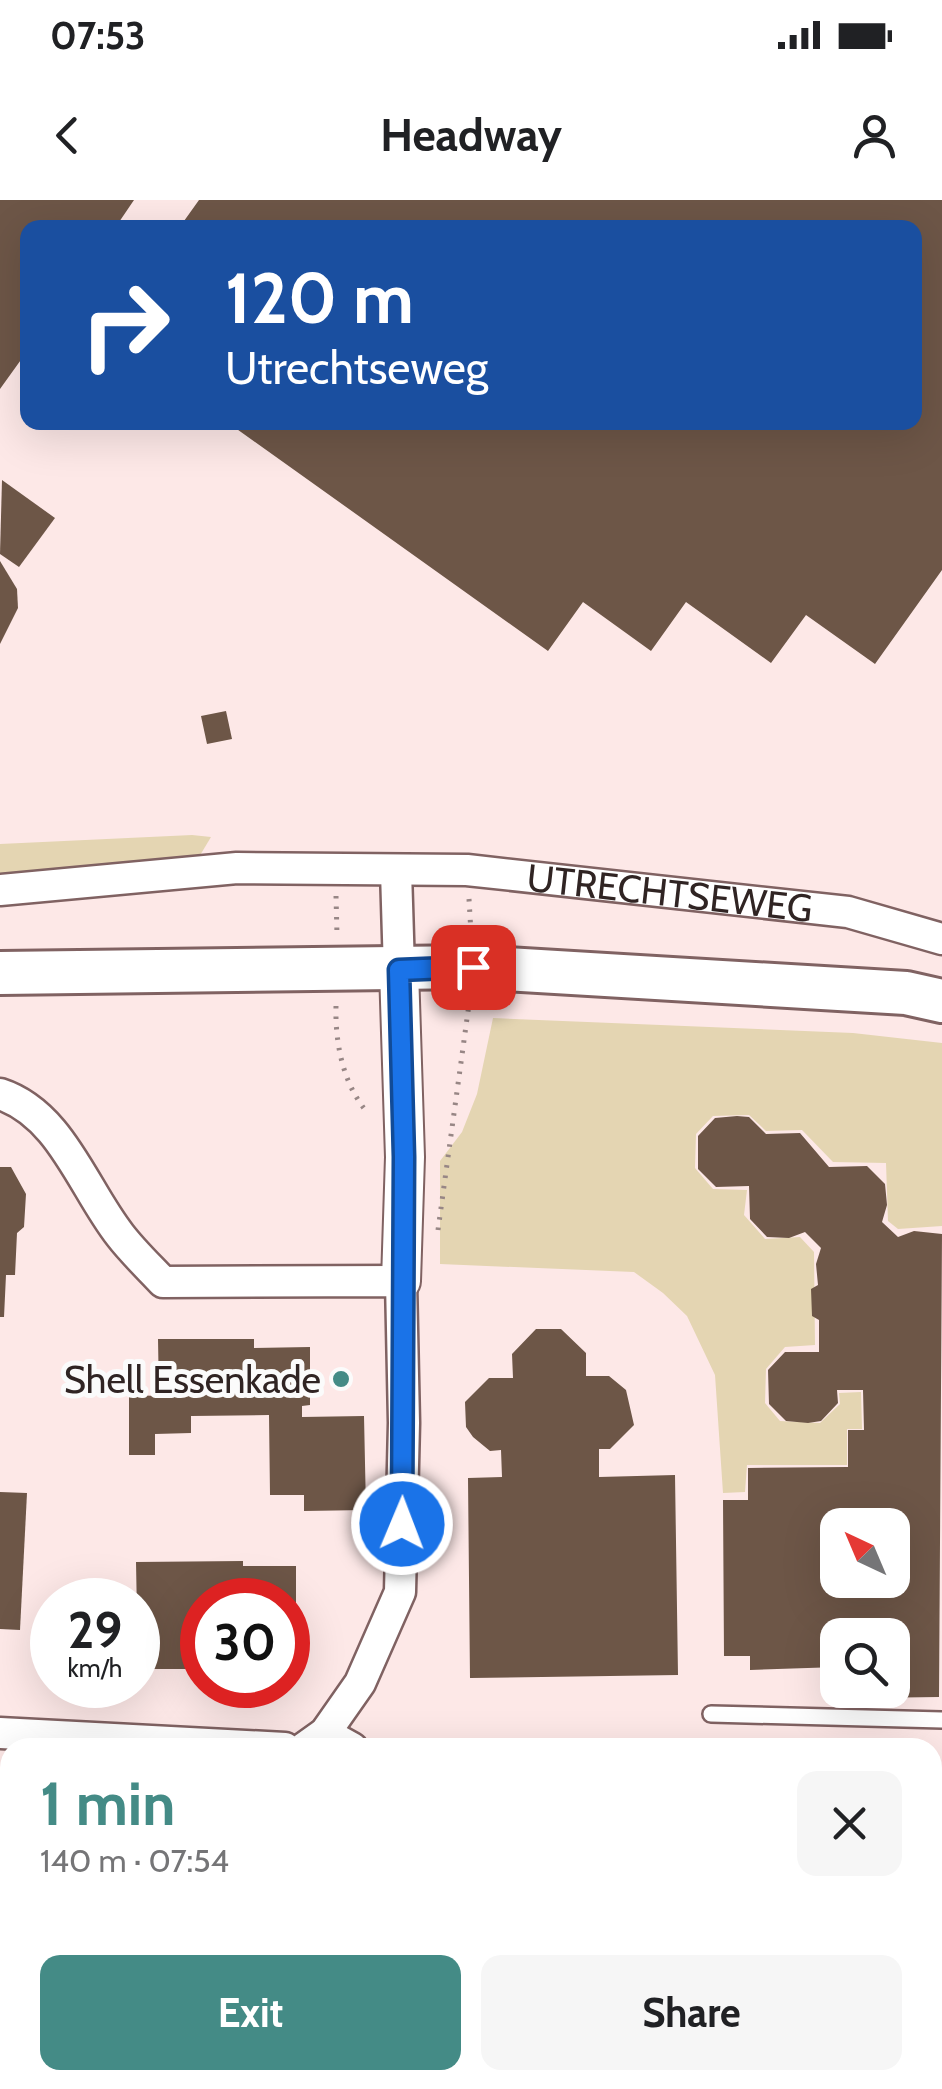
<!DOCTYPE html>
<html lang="en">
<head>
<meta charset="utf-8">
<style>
  :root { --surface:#fff; --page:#f6f6f6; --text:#202124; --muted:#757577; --accent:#448b86 }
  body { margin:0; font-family:Cabin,sans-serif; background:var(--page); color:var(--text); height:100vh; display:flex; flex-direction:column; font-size:38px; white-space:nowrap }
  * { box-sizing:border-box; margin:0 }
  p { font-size:32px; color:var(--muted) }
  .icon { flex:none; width:55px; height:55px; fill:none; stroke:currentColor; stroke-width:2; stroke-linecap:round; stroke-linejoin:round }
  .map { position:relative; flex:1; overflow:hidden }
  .side { position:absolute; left:0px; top:1538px; width:942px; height:352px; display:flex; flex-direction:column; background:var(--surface); border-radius:30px 30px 0 0; box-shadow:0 10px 40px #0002 }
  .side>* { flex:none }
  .top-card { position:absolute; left:20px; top:20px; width:902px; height:210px; border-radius:20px; box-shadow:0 10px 40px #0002; background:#1a4fa0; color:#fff; overflow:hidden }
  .needle { width:65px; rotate:316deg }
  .controls { position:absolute; left:820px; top:1308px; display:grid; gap:20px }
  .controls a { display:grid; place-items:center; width:90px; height:90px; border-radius:20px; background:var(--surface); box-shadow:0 10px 40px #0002; font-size:50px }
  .speed { position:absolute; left:30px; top:1378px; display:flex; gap:20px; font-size:50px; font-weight:700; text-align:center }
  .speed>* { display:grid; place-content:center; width:130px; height:130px; border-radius:50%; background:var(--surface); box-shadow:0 10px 40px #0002; line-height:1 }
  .speed small { font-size:25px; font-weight:400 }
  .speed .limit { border:15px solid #d22; background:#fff; color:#111 }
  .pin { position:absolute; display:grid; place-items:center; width:85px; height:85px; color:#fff; margin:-42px; border-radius:20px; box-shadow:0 5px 15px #0006 }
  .me { position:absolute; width:110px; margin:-55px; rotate:1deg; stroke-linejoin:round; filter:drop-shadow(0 0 8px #0008) }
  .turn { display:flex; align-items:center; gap:35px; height:210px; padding:0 40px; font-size:45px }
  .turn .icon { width:130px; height:130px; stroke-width:2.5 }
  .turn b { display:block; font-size:70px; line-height:85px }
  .round { display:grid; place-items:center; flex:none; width:105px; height:105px; border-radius:20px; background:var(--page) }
  .headline { display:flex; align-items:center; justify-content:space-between; height:170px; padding:0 40px }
  h1 { font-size:60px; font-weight:700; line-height:75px; color:var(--accent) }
  .button { display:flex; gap:20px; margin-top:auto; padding:20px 40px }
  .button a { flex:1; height:115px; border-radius:20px; background:var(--accent); color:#fff; font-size:40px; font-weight:700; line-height:115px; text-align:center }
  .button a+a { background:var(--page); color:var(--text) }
  .status { display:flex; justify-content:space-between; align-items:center; height:70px; padding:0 50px; background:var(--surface); direction:ltr }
  .status svg { height:28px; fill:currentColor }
  header { display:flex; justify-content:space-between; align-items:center; height:130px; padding:0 40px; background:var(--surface); font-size:45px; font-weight:700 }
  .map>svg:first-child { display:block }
  .green { fill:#e4d5b2 }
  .building { fill:#6d5647; fill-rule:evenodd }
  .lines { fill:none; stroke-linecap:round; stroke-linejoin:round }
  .service-casing { stroke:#806262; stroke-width:20 }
  .minor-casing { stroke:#806262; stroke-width:35 }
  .tertiary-casing { stroke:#806262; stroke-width:42 }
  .secondary-casing { stroke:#806262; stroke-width:48 }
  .path { stroke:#978685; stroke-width:5; stroke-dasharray:2.5 8; stroke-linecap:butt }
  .service { stroke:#fff; stroke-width:15 }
  .minor { stroke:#fff; stroke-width:30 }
  .tertiary { stroke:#fff; stroke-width:38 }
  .secondary { stroke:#fff; stroke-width:42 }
  .route-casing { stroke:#114b97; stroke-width:25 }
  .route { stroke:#1a73e8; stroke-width:18 }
  .poi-dot { fill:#448b86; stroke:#fbfbfb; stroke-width:4 }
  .labels { text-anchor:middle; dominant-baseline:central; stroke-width:10; stroke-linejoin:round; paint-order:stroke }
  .street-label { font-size:38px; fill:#302423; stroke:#fbfbfb }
  .poi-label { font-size:38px; fill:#302423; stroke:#fbfbfb; text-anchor:end }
</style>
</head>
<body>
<div class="status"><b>07:53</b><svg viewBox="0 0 49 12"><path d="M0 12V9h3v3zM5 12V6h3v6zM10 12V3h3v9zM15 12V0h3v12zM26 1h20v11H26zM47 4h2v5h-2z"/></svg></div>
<header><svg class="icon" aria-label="back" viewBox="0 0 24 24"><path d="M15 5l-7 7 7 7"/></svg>Headway<svg class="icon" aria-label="person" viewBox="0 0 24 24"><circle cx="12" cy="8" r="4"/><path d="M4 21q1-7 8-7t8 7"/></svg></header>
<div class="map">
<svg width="942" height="1889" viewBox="0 0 942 1889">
  <rect width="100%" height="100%" fill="#fde8e7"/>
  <g class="green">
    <path d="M 192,635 L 211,637 L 199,657 L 0,676 L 0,644 Z"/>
    <path d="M 493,818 L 853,833 L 942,843 L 942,1026 L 898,1029 L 888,1021 L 886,963 L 833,962 L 802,930 L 766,931 L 749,915 L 713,916 L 696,934 L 695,968 L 713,989 L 747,990 L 744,1015 L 765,1039 L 800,1037 L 814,1052 L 815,1145 L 785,1147 L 766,1169 L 765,1203 L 780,1221 L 820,1223 L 840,1204 L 839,1193 L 861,1192 L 862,1229 L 847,1229 L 847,1265 L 747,1265 L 745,1292 L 723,1293 L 715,1175 L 687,1116 L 663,1093 L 634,1072 L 440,1064 L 440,961 L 462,932 L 477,894 Z"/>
  </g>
  <g class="building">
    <path d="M 0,0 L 134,0 L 115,28 L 28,28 L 28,150 L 0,189 Z"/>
    <path d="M 199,0 L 942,0 L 942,370 L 875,464 L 806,415 L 771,463 L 686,402 L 651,451 L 583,402 L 548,451 L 227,222 L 915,222 L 915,28 L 179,28 Z"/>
    <path d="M 2,280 L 55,318 L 19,367 L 0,354 Z"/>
    <path d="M 0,361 L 17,389 L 18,408 L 0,444 Z"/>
    <path d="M 226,511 L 232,539 L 207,544 L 201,516 Z"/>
    <path d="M 737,916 L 749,917 L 766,934 L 800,933 L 829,967 L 867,966 L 885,984 L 887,1005 L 882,1022 L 898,1037 L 914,1031 L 942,1034 L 939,1497 L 865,1498 L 865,1490 L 892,1490 L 892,1435 L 838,1435 L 838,1467 L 750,1470 L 750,1456 L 724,1456 L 723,1300 L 748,1300 L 748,1268 L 848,1267 L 848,1230 L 864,1230 L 863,1190 L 837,1190 L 838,1203 L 821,1221 L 808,1223 L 786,1221 L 769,1204 L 768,1170 L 785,1152 L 819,1152 L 819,1120 L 812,1116 L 811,1089 L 818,1085 L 816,1064 L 821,1048 L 805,1032 L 789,1038 L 767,1037 L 750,1019 L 749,986 L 716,987 L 698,969 L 698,936 L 715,918 ZM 838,1325 L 892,1325 L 892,1380 L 838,1380 Z"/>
    <path d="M 0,967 L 11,967 L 26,994 L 24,1027 L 17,1033 L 15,1075 L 6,1075 L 4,1117 L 0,1117 Z"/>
    <path d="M 536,1129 L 561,1129 L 586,1153 L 586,1176 L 609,1176 L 626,1190 L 634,1225 L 610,1249 L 599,1249 L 599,1277 L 675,1275 L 678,1475 L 470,1478 L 468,1278 L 502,1277 L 501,1250 L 490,1251 L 473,1237 L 466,1227 L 465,1202 L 489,1178 L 513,1178 L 512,1154 Z"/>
    <path d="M 158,1139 L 254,1139 L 254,1148 L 310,1147 L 310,1205 L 302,1206 L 302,1217 L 364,1216 L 366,1310 L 304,1311 L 304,1295 L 270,1295 L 269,1215 L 191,1216 L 191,1233 L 155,1234 L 155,1255 L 129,1255 L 129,1195 L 159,1196 Z"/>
    <path d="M 0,1292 L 27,1293 L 20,1430 L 0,1429 Z"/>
    <path d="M 243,1361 L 243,1366 L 296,1366 L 296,1405 L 288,1405 L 288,1400 L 202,1400 L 202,1469 L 138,1469 L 136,1362 Z"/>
    <path d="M 249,1880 L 411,1880 L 407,1889 L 246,1889 Z"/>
    <path d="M 563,1880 L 678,1880 L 673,1889 L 558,1889 Z"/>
  </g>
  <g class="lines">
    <defs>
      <path id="service" d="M 711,1514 L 942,1520"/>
      <g id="minor">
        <path d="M 396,671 L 399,770"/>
        <path id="s1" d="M 0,690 L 237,668 L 467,670 L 848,712 L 942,739"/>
        <path d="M 0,894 C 61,914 83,988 120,1035 C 133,1052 149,1067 163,1082 L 401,1081 L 404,1223 L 400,1392 L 360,1483 L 325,1533 L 304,1548"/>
        <path d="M 0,1533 L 285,1548"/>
        <path d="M 325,1533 L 352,1548"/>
        <path d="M 932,1846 L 942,1851"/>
      </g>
      <path id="tertiary" d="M 399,770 L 405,957 L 401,1081"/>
      <path id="secondary" d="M 0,773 L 473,767 L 906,793 L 942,801"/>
    </defs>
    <use href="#service" class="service-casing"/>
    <use href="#minor" class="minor-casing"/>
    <use href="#tertiary" class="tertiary-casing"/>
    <use href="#secondary" class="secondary-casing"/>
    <g class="path">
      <path d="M 336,696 L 337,735"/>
      <path d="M 469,699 L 471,733"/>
      <path d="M 336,806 C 335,843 343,884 367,912"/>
      <path d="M 438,1030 L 469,804"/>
      <path d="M 223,1889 L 225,1880"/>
    </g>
    <use href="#service" class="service"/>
    <use href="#minor" class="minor"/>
    <use href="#tertiary" class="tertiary"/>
    <use href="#secondary" class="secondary"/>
  </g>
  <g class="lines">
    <defs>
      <path id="route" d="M 402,1324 L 404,957 L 399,770 L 473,767"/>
    </defs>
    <use href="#route" class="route-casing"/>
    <use href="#route" class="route"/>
  </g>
  <circle class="poi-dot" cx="341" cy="1179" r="10"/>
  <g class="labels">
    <g class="street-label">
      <text stroke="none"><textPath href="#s1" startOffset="672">UTRECHTSEWEG</textPath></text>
    </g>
    <g class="poi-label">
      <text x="321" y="1179">Shell Essenkade</text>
    </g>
  </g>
</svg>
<div class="controls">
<a><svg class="needle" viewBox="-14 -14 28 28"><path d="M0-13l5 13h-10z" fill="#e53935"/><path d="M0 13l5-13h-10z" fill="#757577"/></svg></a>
<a><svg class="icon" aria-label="search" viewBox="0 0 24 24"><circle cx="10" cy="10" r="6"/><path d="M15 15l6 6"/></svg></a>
</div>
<div class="speed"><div>29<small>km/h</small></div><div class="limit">30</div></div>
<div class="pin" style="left:473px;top:767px;background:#d93025"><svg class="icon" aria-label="arrive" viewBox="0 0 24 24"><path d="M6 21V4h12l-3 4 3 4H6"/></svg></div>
<svg class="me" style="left:402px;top:1324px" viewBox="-20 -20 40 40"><circle r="17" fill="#1a73e8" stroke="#fff" stroke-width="3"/><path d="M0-11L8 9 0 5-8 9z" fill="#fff"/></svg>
<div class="top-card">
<div class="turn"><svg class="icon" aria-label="right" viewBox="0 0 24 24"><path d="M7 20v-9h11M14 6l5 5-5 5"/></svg><div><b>120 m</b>Utrechtseweg</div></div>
</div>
<section class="side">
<div class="headline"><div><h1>1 min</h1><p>140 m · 07:54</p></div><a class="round"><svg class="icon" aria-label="close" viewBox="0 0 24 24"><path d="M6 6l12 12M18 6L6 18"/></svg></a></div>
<div class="button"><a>Exit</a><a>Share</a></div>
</section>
</div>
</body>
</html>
